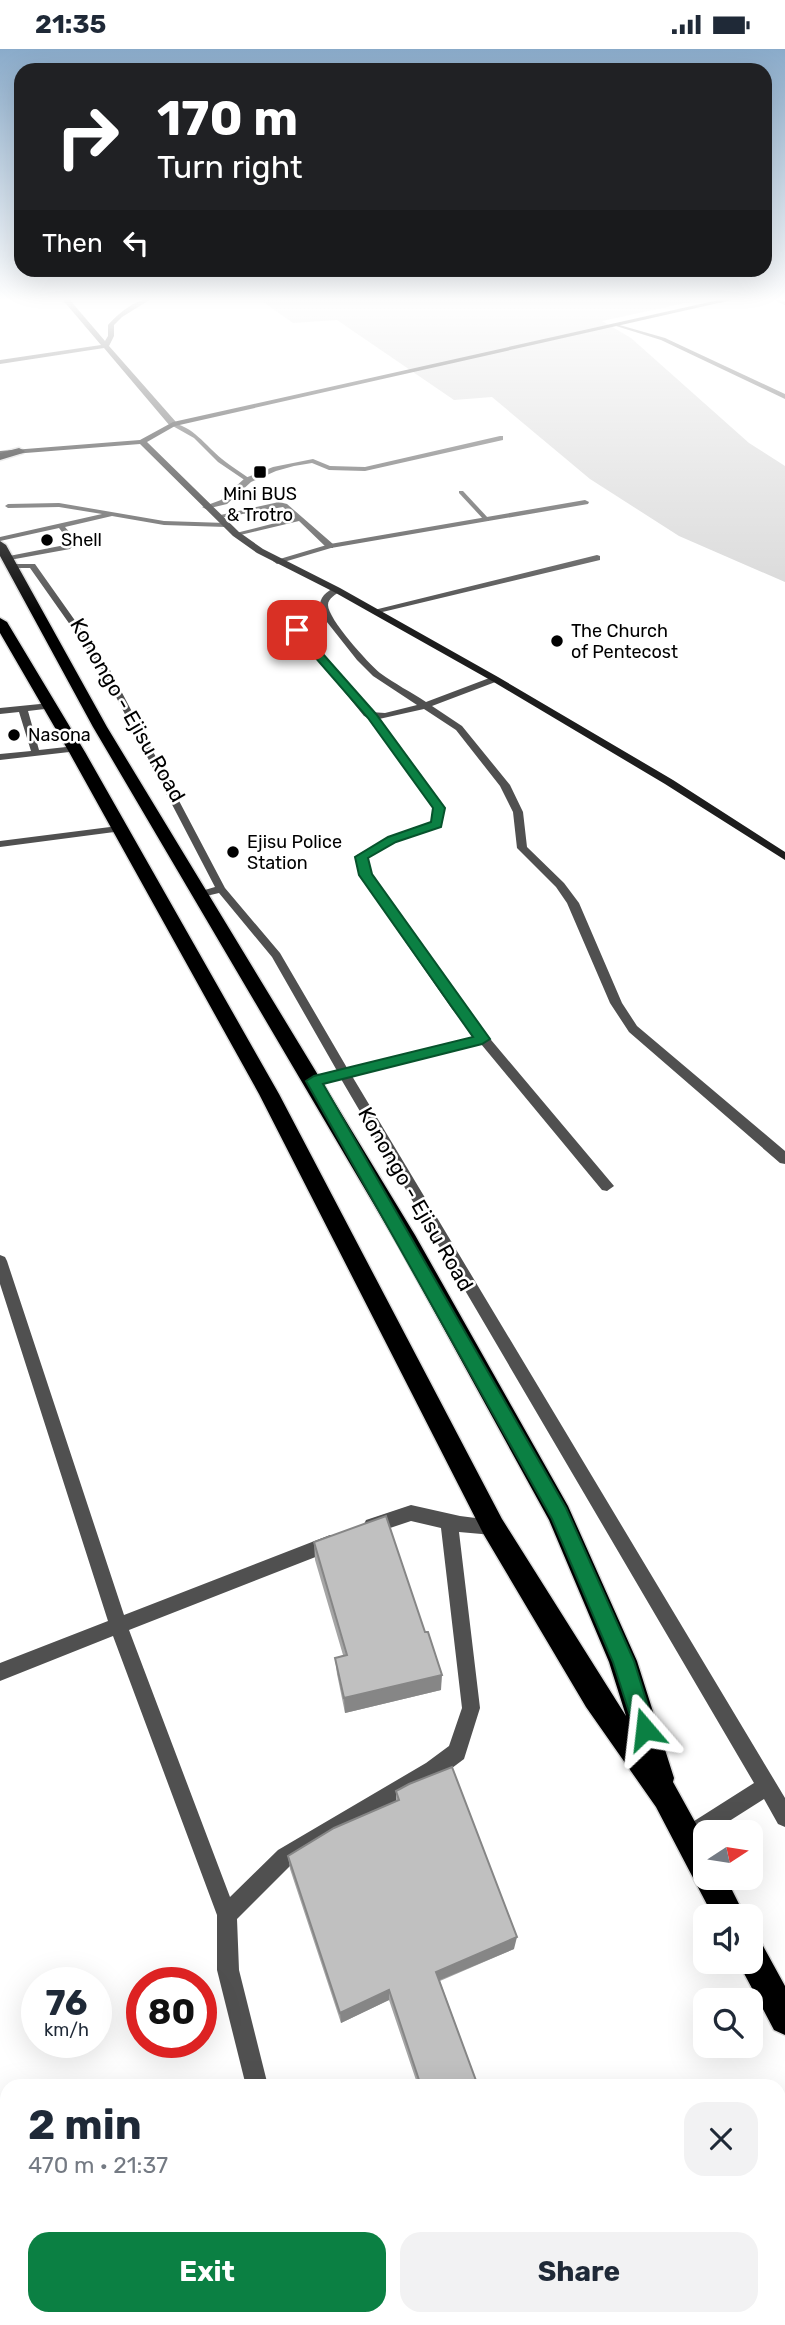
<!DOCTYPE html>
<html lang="en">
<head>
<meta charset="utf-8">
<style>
  :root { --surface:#fff; --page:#f2f2f3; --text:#1f2937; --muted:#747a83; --accent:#0b8043 }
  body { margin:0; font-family:Rubik,sans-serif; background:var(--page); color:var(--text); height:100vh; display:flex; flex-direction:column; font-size:26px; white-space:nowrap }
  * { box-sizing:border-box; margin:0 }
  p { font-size:23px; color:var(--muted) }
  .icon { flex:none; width:38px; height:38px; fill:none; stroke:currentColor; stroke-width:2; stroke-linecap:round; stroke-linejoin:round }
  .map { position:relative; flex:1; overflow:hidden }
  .sheet { position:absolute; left:0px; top:2030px; width:786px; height:247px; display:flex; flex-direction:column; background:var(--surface); border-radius:21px 21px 0 0; box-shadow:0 7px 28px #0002 }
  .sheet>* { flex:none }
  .banner { position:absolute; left:14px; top:14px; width:758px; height:214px; border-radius:21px; box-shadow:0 7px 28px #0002; background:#202124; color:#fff; overflow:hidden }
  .needle { width:46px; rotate:78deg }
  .buttons { position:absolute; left:693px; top:1771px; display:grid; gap:14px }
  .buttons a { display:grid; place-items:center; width:70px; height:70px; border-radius:14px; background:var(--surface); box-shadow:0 7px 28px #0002; font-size:35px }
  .speed { position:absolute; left:21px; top:1918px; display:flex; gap:14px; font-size:35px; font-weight:700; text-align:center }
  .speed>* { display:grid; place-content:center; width:91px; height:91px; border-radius:50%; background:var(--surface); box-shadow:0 7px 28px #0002; line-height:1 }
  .speed small { font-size:18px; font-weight:400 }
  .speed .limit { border:10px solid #d22; background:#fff; color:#111 }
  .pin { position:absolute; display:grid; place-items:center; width:60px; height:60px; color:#fff; margin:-30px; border-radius:14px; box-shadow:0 4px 10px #0006 }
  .me { position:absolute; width:77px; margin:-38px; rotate:343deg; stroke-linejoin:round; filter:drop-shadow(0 0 5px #0008) }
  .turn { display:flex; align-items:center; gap:24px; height:147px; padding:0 28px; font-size:32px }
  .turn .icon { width:91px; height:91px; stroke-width:2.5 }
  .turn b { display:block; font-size:49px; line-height:60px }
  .then { display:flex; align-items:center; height:66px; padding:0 28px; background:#0003; gap:14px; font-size:26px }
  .round { display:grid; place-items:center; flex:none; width:74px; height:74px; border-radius:21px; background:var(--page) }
  .overview { display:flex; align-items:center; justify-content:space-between; height:119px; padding:0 28px }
  h1 { font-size:42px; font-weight:700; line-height:52px }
  .cta { display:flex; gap:14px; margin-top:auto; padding:14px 28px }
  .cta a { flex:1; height:80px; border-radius:21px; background:var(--accent); color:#fff; font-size:28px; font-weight:700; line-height:80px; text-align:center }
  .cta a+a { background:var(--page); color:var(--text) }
  .status { display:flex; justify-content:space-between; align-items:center; height:49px; padding:0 35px; background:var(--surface); direction:ltr }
  .status svg { height:19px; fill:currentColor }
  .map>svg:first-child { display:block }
  .green { fill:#d7d7d7 }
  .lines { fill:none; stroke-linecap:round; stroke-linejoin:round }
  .highway-casing { stroke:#dbdbdb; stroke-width:3 }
  .lane { fill:#505050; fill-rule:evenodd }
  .street { fill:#505050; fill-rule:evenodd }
  .secondary { fill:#1d1d1d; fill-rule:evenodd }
  .highway { fill:#000; fill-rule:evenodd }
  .wall { fill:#a5a5a5 }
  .shaded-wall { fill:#868686 }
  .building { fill:#c0c0c0; stroke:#868686; stroke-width:2 }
  .route { fill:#0b8043; stroke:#07532c; stroke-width:2 }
  .poi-dot { fill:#000; stroke:#fff; stroke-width:2.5 }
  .labels { text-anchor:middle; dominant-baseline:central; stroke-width:5; stroke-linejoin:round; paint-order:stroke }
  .far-poi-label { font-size:18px; fill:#000; stroke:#fff; text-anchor:start }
  .street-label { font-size:21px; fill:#000; stroke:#fff }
</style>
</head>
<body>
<div class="status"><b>21:35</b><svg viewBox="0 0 49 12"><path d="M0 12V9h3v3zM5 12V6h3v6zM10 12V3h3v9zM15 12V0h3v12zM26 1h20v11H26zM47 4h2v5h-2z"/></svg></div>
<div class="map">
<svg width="785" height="2276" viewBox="0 0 785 2276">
  <rect width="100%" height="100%" fill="#fff"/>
  <path class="green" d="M 259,250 L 704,250 L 602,272 L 631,289 L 749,394 L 785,417 L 785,533 L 679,487 L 590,430 L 492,348 L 454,351 L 337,271 L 293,274 Z"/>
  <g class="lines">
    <defs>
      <g id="highway">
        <path d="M 19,399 L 25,402 L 23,404 L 0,411 L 0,404 Z"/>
        <path d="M 0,492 L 6,496 L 107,678 L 415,1186 L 568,1457 L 637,1612 L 674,1729 L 673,1733 L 705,1791 L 705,1829 L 726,1829 L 745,1867 L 713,1867 L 656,1758 L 586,1658 L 484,1486 L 259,1045 L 69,703 L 0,584 L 0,569 L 7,573 L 85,703 L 279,1045 L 502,1470 L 626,1667 L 609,1613 L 549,1471 L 399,1198 L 93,678 L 0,507 Z"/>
        <path d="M 751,1890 L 762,1895 L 785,1937 L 785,1986 L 774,1981 L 738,1913 L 751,1913 Z"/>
      </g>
    </defs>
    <use href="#highway" class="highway-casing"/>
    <g class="lane">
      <path d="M 171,374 C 192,376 206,397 222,410 C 230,417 241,423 250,430 L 250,432 L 246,432 L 218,413 L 194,389 L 171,376 Z"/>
      <path d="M 459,442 L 463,442 L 489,470 L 489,472 L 485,472 L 459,444 Z"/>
      <path d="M 279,453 L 287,455 L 333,495 L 333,499 L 327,499 L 299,472 L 236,487 L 232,485 L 295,469 L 283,458 L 219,469 L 216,467 Z"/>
      <path d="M 59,454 L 164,472 L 226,474 L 230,476 L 226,478 L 164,476 L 112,467 L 65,478 L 77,492 L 70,500 L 4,512 L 4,508 L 65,496 L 69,492 L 59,479 L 0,492 L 0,488 L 102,465 L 59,458 L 8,459 L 5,457 L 8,455 Z"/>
      <path d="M 7,515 L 35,515 L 110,621 L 225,839 L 280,904 L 350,1024 L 348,1027 L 340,1027 L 272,908 L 219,844 L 202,848 L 197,845 L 198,843 L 215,838 L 102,621 L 30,519 L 7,519 Z"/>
      <path d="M 50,654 L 54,657 L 53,659 L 28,662 L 39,701 L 75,697 L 78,698 L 78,702 L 0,711 L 0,705 L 31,702 L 19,663 L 0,665 L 0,659 Z"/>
    </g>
    <g class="street">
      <path d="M 62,250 L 69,250 L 105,292 L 108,287 L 108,276 C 118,265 135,250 151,250 L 122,268 L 114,276 L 114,287 L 109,297 L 176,373 L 176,377 L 170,377 L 104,299 L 0,315 L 0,311 L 101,296 Z"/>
      <path d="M 773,250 L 785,252 L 785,256 L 774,251 Z"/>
      <path d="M 616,275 L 665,289 L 785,345 L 785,350 L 661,291 L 616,277 Z"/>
      <path d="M 500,387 L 503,387 L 503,391 L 365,422 L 329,421 L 312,414 L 294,417 L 276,422 L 251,433 L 227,455 L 206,460 L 202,458 L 221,451 L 245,429 L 273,418 L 313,410 L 330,417 L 365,418 Z"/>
      <path d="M 585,451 L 589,453 L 588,455 L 331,499 L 277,515 L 273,512 L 330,495 Z"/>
      <path d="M 597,506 L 600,507 L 600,511 L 374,565 L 370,562 Z"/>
      <path d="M 337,538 L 341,541 C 336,546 328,549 328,556 C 328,570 368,614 380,624 C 395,635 411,643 426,653 L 492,628 L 498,628 L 498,632 L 432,657 L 462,677 L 510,736 L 523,763 L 527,798 L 564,834 L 579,854 L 622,954 L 637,977 L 785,1102 L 785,1115 L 780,1114 L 629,983 L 610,954 L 567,854 L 556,838 L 517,799 L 513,763 L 500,737 L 456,681 L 424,660 L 379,670 L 444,759 L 441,777 L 396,793 L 367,809 L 371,826 L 460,954 L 614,1137 L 607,1142 L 602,1141 L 481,995 L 352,1027 L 785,1749 L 785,1778 L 778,1775 L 764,1750 L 712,1783 L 705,1783 L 705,1788 L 687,1798 L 680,1795 L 677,1788 L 680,1781 L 754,1734 L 341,1030 L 314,1037 L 307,1032 L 314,1027 L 475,988 L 452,960 L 359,826 L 355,808 L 357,806 L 388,789 L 432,773 L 434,759 L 369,669 L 364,667 L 291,577 L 294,571 L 320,564 C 318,550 324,543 337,538 ZM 323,568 L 357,611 L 373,627 L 417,656 L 385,664 L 370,663 L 299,577 Z"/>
      <path d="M 118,777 L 122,778 L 122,782 L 0,798 L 0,792 Z"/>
      <path d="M 0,1206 L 5,1208 L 7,1212 L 124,1566 L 330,1486 L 336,1488 L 339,1494 L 336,1500 L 129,1581 L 230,1848 L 278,1801 L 426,1714 L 449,1697 L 462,1659 L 441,1479 L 411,1472 L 372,1485 L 366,1483 L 363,1477 L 366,1471 L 411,1456 L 460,1467 L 499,1472 L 502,1478 L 499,1484 L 493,1486 L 459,1483 L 480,1659 L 464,1710 L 440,1728 L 292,1815 L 237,1870 L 239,1921 L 268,2037 L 246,2037 L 217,1921 L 217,1866 L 113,1587 L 0,1632 L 0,1614 L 108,1572 L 0,1235 Z"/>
      <path d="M 303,2270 L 327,2270 L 328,2273 L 327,2276 L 305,2276 Z"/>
    </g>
    <path class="secondary" d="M 723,250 L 736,250 L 175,377 L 147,393 L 239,483 L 263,500 L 340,539 L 498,628 L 673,731 L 785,803 L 785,811 L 665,735 L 492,632 L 334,543 L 257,504 L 233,487 L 140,395 L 0,406 L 0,402 L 140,391 L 173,373 Z"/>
    <use href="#highway" class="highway"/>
  </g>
  <g class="wall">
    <path d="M 314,1493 L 441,1641 L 345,1664 L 337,1625 L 335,1609 L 343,1606 L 315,1511 Z"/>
    <path d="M 396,1742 L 514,1900 L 440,1932 L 478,2037 L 418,2037 L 389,1951 L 341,1974 L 290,1820 L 288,1807 L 396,1752 Z"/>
    <path d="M 521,2270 L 646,2270 L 648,2276 L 523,2276 Z"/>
  </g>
  <g class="shaded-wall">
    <path d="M 442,1626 L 441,1641 L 345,1664 L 344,1649 Z"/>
    <path d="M 517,1888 L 514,1900 L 435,1933 L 436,1923 Z"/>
    <path d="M 389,1941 L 389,1951 L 341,1974 L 340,1964 Z"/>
    <path d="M 242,2270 L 247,2270 L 248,2276 L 244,2276 Z"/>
  </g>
  <g class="building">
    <path d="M 386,1467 L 425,1583 L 428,1583 L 442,1626 L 344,1649 L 335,1609 L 347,1606 L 314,1493 Z"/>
    <path d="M 452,1718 L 517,1888 L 436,1923 L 478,2037 L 421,2037 L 389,1941 L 340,1964 L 288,1807 L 334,1779 L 399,1751 L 396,1742 L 409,1735 Z"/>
    <path d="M 81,2270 L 242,2270 L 244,2276 L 82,2276 Z"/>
    <path d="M 526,2270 L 646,2270 L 648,2276 L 528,2276 Z"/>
  </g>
  <linearGradient id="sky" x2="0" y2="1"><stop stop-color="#8aabca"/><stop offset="0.44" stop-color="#fff"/><stop offset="1" stop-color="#fff" stop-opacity="0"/></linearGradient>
  <rect width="785" height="569" fill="url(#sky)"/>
  <path class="route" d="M 293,579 L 300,579 L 376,665 L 445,759 L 441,778 L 396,793 L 368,809 L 372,825 L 490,990 L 482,995 L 323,1035 L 566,1459 L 634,1612 L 655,1680 L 652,1688 L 645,1691 L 637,1688 L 613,1613 L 552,1470 L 306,1032 L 314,1027 L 473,988 L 359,826 L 355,808 L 388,788 L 431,773 L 433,759 L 368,669 L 293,583 Z"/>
  <g class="poi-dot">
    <rect x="253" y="416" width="14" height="14" rx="3.5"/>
    <circle cx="47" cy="491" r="7"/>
    <circle cx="557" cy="592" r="7"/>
    <circle cx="14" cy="686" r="7"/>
    <circle cx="233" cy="803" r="7"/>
  </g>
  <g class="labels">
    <g class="far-poi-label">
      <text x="260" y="445" text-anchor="middle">Mini BUS<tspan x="260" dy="21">&amp; Trotro</tspan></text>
      <text x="61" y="491">Shell</text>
      <text x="571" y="582">The Church<tspan x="571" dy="21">of Pentecost</tspan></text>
      <text x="28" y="686">Nasona</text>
      <text x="247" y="793">Ejisu Police<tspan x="247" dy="21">Station</tspan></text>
    </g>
    <g class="street-label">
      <text transform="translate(128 661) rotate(60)">Konongo - Ejisu Road</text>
      <text transform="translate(416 1150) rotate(60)">Konongo - Ejisu Road</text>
    </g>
  </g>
</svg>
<div class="buttons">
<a><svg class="needle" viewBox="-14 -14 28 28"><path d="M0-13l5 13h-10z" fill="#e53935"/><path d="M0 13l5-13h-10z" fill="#747a83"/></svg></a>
<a><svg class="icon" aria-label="sound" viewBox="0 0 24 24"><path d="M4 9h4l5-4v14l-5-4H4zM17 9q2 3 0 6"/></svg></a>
<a><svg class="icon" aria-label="search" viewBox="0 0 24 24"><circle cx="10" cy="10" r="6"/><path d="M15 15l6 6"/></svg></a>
</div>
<div class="speed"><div>76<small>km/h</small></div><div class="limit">80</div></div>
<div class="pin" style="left:297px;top:581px;background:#d93025"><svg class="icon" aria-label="arrive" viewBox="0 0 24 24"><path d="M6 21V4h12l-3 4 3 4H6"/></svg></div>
<svg class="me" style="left:645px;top:1680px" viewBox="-20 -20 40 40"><path d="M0-17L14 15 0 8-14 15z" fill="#0b8043" stroke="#fff" stroke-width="4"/></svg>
<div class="banner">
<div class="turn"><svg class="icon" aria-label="right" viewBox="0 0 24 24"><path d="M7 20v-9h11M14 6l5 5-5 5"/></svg><div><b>170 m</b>Turn right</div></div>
<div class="then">Then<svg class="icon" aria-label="left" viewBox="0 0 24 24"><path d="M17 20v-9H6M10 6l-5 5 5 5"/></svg></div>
</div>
<section class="sheet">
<div class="overview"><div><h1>2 min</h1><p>470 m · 21:37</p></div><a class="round"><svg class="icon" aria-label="close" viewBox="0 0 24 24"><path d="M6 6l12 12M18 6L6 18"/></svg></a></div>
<div class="cta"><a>Exit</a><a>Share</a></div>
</section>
</div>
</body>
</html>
